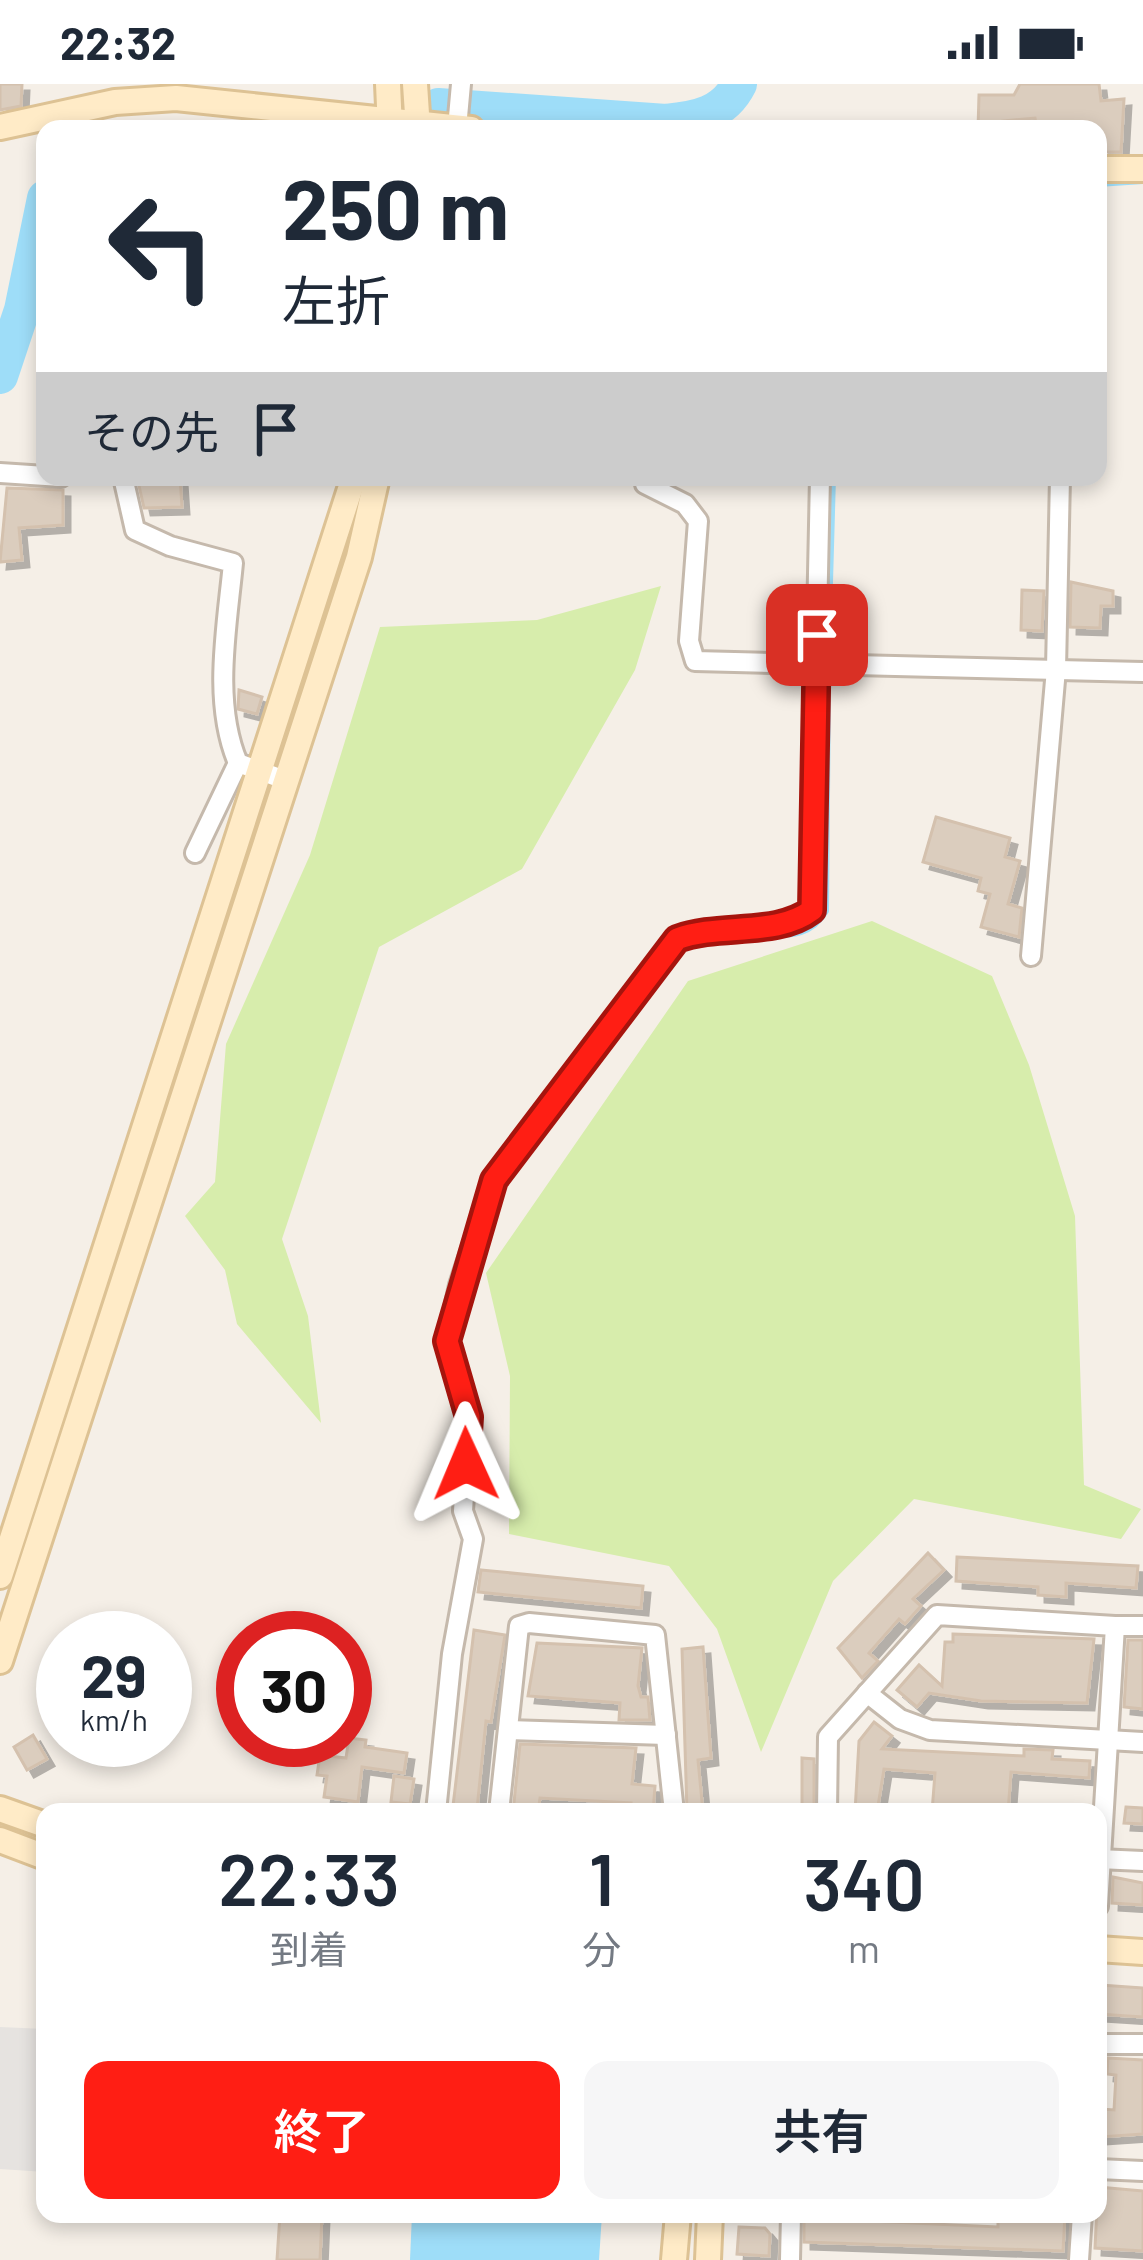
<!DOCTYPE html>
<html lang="ja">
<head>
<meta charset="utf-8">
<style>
  :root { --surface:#fff; --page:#f6f6f7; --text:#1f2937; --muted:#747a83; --accent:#ff1e14 }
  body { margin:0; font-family:Barlow,"Noto Sans JP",sans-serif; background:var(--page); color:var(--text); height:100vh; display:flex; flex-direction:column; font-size:45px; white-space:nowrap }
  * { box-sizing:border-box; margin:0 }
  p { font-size:39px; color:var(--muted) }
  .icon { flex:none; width:66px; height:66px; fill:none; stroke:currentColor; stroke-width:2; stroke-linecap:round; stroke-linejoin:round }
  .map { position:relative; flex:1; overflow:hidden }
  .side { position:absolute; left:36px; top:1719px; width:1071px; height:420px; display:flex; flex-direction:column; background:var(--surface); border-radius:24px; box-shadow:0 6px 18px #0003 }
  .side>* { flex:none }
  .banner { position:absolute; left:36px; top:36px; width:1071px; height:366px; border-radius:24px; box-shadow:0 6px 18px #0003; background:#fff; color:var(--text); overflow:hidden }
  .speed { position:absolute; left:36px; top:1527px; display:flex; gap:24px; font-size:60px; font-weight:700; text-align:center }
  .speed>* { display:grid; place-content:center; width:156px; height:156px; border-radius:50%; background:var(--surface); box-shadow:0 6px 18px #0003; line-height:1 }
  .speed small { font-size:30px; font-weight:400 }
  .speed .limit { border:18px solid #d22; background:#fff; color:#111 }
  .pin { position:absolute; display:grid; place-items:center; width:102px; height:102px; color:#fff; margin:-51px; border-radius:24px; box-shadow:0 6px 18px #0006 }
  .me { position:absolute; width:132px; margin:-66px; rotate:359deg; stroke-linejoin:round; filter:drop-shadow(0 0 9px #0008) }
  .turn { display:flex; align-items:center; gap:42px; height:252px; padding:0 48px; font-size:54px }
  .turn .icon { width:156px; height:156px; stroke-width:2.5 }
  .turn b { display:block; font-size:84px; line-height:102px }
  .then { display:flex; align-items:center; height:114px; padding:0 48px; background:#0003; gap:24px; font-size:45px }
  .eta { display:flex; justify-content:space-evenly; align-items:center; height:204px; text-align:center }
  .eta b { font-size:72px; font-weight:600; line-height:84px }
  .button { display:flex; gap:24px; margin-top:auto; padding:24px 48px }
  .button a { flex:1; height:138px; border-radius:24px; background:var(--accent); color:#fff; font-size:48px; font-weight:600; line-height:138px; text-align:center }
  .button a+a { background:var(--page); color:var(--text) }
  .status { display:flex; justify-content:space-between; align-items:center; height:84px; padding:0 60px; background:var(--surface); direction:ltr }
  .status svg { height:33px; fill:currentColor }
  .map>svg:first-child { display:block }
  .green { fill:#d7edac }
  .parking { fill:#e6e3e0 }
  .water { fill:#9eddf8 }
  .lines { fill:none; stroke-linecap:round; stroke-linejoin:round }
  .stream { stroke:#9eddf8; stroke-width:6 }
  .river { stroke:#9eddf8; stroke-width:36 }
  .building { fill:#dbcdbe; stroke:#d4c1ae; stroke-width:3; filter:url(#shadow) }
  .street-casing { stroke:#c5b9ac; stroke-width:24 }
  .secondary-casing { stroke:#ddc294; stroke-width:30 }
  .street { stroke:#fff; stroke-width:18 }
  .secondary { stroke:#ffebc7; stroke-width:24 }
  .route-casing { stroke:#a6140d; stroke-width:30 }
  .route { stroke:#ff1e14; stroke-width:21 }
</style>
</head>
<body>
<div class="status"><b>22:32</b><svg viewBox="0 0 49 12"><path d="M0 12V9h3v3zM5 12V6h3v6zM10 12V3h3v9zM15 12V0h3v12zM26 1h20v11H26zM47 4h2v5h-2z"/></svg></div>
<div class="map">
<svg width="1143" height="2176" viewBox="0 0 1143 2176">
  <defs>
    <filter id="shadow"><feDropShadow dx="7" dy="7" stdDeviation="0" flood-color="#0004"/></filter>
  </defs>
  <rect width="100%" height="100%" fill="#f5efe7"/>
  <g class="green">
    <path d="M 661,502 L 635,586 L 522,785 L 379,863 L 282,1155 L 308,1232 L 321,1339 L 237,1240 L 225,1186 L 185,1132 L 215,1098 L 226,960 L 310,771 L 380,543 L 537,536 Z"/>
    <path d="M 872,837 L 992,892 L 1029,981 L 1075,1132 L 1084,1401 L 1141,1425 L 1121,1455 L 914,1415 L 833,1497 L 761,1668 L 717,1545 L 669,1482 L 509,1450 L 510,1292 L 486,1189 L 688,897 Z"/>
  </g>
  <path class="parking" d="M 0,1943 L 45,1945 L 45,2088 L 0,2085 Z"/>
  <path class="water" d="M 412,2130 L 602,2130 L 599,2176 L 410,2176 Z"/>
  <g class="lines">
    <g class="stream">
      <path d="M 1098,100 L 1143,97"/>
      <path d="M 828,568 L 833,393"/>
      <path d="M 759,852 C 787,851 810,854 826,827 L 828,595"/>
    </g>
    <g class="river">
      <path d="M 438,22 L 666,38 C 697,35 724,30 739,0"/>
      <path d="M 0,292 L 22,226 L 45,114"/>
    </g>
  </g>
  <g class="building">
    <path d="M 0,0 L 22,0 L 21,22 L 0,26 Z"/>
    <path d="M 1020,0 L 1099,0 L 1101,17 L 1124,15 L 1121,68 L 1104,68 L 1098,45 L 1037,45 L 1035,34 L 1003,37 L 1003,45 L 978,45 L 979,11 L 1014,11 Z"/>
    <path d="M 137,393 L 180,393 L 182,423 L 144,424 Z"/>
    <path d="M 7,404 L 63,406 L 63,441 L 19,444 L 22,476 L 0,478 Z"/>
    <path d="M 1071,498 L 1113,507 L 1113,522 L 1101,522 L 1100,544 L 1070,543 Z"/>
    <path d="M 1022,506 L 1044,507 L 1042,547 L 1021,546 Z"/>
    <path d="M 239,606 L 262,613 L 257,630 L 238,625 Z"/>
    <path d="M 936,733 L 1010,754 L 1005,773 L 1020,777 L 1008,820 L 1022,824 L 1019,853 L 981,843 L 990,810 L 978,807 L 981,794 L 923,778 Z"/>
    <path d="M 928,1469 L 944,1486 L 913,1515 L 921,1522 L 905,1540 L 899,1535 L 869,1569 L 878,1577 L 862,1594 L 838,1564 Z"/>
    <path d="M 957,1473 L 1138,1482 L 1136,1504 L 1066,1499 L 1066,1513 L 1038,1511 L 1038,1503 L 956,1497 Z"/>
    <path d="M 481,1486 L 643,1502 L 641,1524 L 478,1508 Z"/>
    <path d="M 474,1546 L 505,1551 L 491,1638 L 486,1637 L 477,1725 L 453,1722 Z"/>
    <path d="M 953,1550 L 1094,1555 L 1087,1619 L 981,1617 L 929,1609 L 917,1623 L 897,1606 L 919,1581 L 942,1602 L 945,1558 L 953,1558 Z"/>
    <path d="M 1128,1556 L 1143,1556 L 1143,1625 L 1124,1623 Z"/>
    <path d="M 537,1559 L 642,1564 L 638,1602 L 641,1613 L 648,1613 L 650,1636 L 619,1636 L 620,1619 L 528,1612 Z"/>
    <path d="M 703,1563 L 711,1674 L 698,1676 L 703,1728 L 687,1728 L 682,1565 Z"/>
    <path d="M 874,1638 L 892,1652 L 882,1665 L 1024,1672 L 1024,1665 L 1053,1666 L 1052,1675 L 1090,1677 L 1089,1694 L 1011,1688 L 1008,1728 L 932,1728 L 935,1689 L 884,1685 L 877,1728 L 855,1728 L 859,1657 Z"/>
    <path d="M 33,1651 L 47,1675 L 27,1686 L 14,1663 Z"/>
    <path d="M 349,1654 L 366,1656 L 365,1663 L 407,1669 L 404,1689 L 362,1683 L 358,1718 L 324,1713 L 327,1692 L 317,1691 L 320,1671 L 346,1674 Z"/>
    <path d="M 520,1660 L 636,1664 L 632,1700 L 655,1702 L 653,1728 L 630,1728 L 631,1719 L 540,1714 L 538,1728 L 513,1728 Z"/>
    <path d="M 802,1674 L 814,1675 L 814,1728 L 802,1728 Z"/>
    <path d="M 394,1692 L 414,1695 L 410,1720 L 391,1718 Z"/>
    <path d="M 1126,1723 L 1143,1724 L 1143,1740 L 1124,1739 Z"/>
    <path d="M 1113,1793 L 1143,1799 L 1143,1821 L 1112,1819 Z"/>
    <path d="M 1100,1901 L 1143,1904 L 1143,1933 L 1098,1930 Z"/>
    <path d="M 1108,1974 L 1143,1976 L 1143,2050 L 1100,2053 L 1102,2025 L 1114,2026 L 1116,1991 L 1107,1990 Z"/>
    <path d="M 1098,2103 L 1143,2107 L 1143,2167 L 1095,2164 Z"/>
    <path d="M 280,2130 L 322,2130 L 320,2176 L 277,2176 Z"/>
    <path d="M 998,2130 L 1065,2130 L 1063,2167 L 804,2158 L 804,2134 L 998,2143 Z"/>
    <path d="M 739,2143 L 765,2144 L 770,2150 L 769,2172 L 737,2170 Z"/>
  </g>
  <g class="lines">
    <defs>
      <g id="street">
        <path d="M 457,44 L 461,0"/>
        <path d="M 0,389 L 61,393"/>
        <path d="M 123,393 L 135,446 L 170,462 L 233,479 C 227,543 212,618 238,679 L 285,696"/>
        <path d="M 644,393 L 645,400 L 685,420 L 698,437 L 689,557 L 695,577 L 1143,588"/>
        <path d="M 195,769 L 238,679"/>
        <path d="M 1031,872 L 1056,585 L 1060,393"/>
        <path d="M 1115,1542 L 1143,1542"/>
        <path d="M 867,1609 L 900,1635 L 930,1646 L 1143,1658"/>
        <path d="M 508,1646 L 666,1651"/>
        <path d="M 436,1728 L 452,1570 L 473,1455 L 463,1427 L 469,1333 L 447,1257 L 459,1201 L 494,1096 L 677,855 C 720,840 777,853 811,826 L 820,393"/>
        <path d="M 499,1728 L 519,1542 L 529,1539 L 655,1551 L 674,1728"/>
        <path d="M 827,1728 L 828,1653 L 937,1531 L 1115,1542 L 1098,1822"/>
        <path d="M 1098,1775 L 1143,1777"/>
        <path d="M 1098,1960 L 1143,1960"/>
        <path d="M 1098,2085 L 1143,2087"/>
        <path d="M 790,2176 L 791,2130"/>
        <path d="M 1079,2176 L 1082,2130"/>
      </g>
      <g id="secondary">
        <path d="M 388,0 L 390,45"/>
        <path d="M 415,0 L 418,45"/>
        <path d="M 0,43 L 115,18 L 176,14 L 471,45"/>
        <path d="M 1098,85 L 1143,85"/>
        <path d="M 0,1492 L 354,393"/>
        <path d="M 0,1577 L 359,473 L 377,393"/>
        <path d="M 0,1725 L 45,1741"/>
        <path d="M 0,1756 L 45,1773"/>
        <path d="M 1098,1865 L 1143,1868"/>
        <path d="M 674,2176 L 678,2130"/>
        <path d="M 708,2176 L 710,2130"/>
      </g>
    </defs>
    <use href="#street" class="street-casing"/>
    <use href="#secondary" class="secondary-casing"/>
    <use href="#street" class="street"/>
    <use href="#secondary" class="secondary"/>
  </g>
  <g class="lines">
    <defs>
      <path id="route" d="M 466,1380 L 469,1333 L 447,1257 L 494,1096 L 677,855 C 720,839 777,853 812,826 L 817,551"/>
    </defs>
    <use href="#route" class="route-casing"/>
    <use href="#route" class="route"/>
  </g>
</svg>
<div class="speed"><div>29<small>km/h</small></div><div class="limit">30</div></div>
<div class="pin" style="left:817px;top:551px;background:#d93025"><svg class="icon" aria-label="arrive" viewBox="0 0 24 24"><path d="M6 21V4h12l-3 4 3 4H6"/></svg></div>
<svg class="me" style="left:466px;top:1380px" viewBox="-20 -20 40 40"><path d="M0-17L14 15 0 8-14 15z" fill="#ff1e14" stroke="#fff" stroke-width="4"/></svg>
<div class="banner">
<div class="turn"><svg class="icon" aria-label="left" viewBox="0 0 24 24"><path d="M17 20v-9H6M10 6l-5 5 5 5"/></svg><div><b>250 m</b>左折</div></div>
<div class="then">その先<svg class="icon" aria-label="arrive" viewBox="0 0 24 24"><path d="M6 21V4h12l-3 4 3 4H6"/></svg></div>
</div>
<section class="side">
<div class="eta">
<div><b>22:33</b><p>到着</p></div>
<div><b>1</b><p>分</p></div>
<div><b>340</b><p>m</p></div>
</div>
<div class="button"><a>終了</a><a>共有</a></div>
</section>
</div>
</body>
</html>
